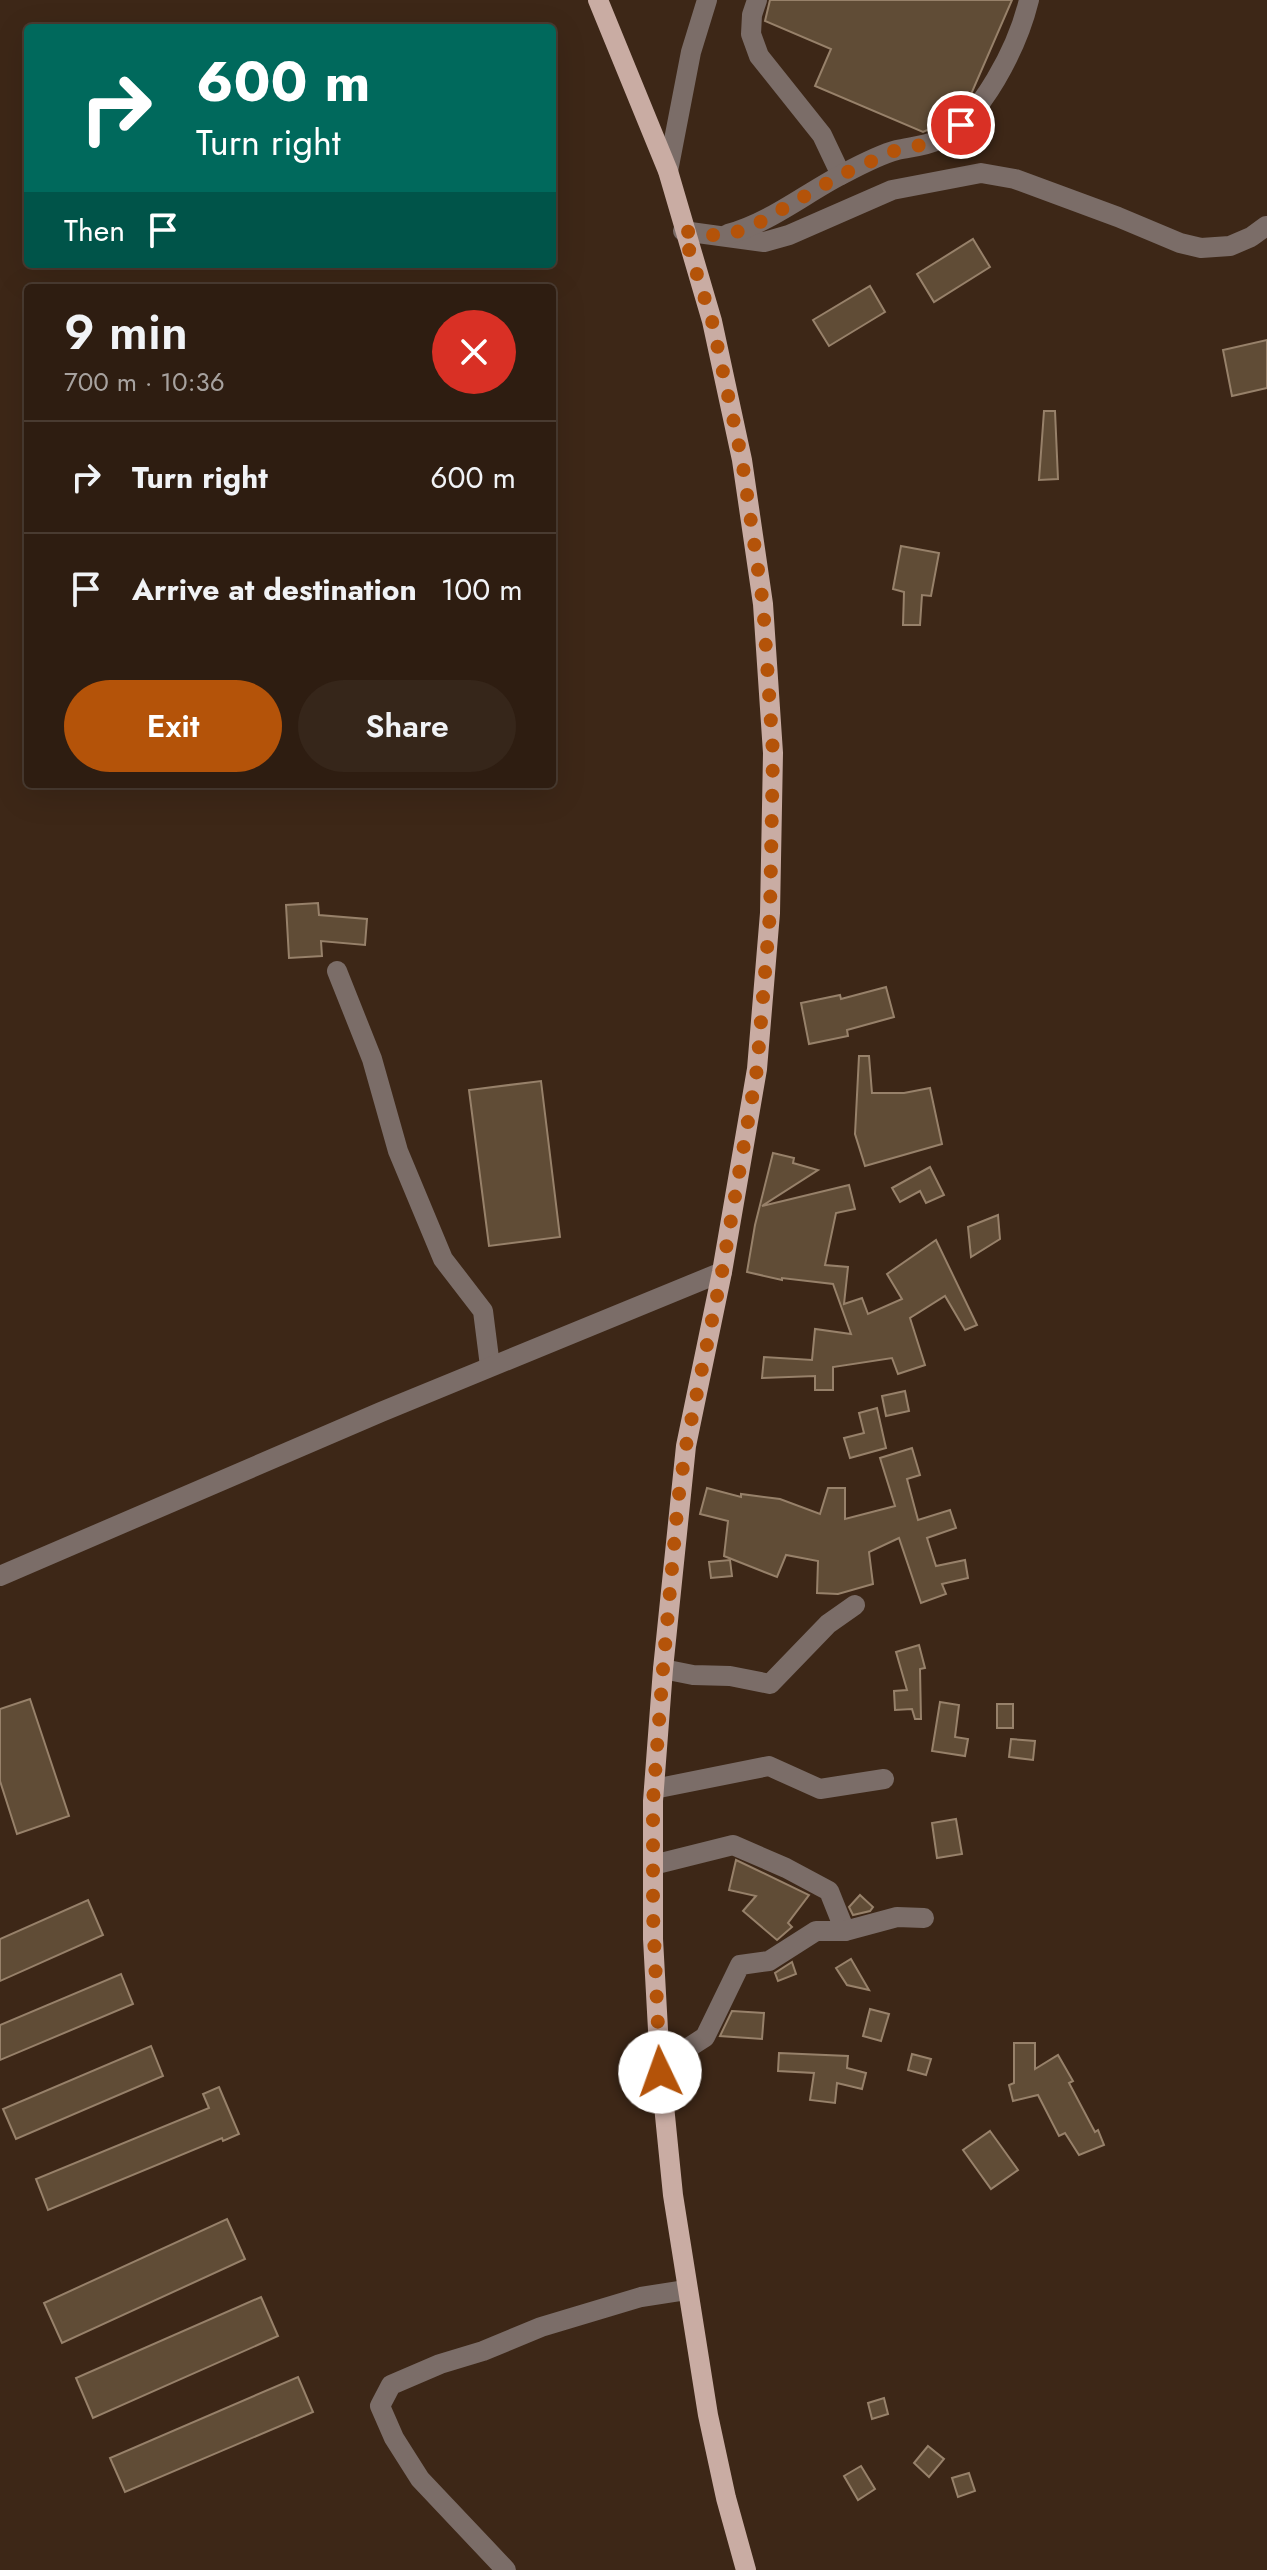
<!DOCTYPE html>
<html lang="en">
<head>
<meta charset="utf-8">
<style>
  :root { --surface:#2e1d11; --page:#36261a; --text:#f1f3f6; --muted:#a7a29f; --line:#493b31; --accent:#b45309 }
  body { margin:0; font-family:Jost,sans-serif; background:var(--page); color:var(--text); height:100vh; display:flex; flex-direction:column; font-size:30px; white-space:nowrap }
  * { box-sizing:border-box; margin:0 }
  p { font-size:26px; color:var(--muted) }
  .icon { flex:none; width:44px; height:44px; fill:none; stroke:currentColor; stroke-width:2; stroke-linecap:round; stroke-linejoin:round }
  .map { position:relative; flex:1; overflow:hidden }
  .details { position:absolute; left:24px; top:284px; width:532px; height:504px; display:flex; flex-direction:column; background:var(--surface); border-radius:8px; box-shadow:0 8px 32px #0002,0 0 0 2px var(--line) }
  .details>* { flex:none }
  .top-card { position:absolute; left:24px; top:24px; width:532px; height:244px; border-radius:8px; box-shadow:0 8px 32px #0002,0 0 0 2px var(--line); background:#00695c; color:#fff; overflow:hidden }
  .pin { position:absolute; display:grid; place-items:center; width:68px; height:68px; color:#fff; margin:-34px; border:4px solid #fff; border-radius:50%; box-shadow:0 2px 8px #0007 }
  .me { position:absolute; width:88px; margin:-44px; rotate:357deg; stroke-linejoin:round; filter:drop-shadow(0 0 6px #0008) }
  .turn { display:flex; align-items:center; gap:28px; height:168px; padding:0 40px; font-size:36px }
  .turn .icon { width:104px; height:104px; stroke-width:2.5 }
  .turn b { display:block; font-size:56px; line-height:68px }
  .then { display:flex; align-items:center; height:76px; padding:0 40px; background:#0003; gap:16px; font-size:30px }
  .round { display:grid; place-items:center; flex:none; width:84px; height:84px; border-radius:42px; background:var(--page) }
  .overview { display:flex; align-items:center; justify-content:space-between; height:136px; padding:0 40px }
  h1 { font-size:48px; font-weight:600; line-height:60px }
  .primary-button { display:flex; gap:16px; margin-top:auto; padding:16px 40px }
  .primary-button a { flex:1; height:92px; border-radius:48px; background:var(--accent); color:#fff; font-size:32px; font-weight:600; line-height:92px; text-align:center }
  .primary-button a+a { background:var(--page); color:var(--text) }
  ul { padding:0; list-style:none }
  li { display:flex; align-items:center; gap:24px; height:112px; padding:0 40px; border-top:2px solid var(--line) }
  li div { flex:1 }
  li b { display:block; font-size:30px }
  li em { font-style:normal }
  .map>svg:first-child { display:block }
  .building { fill:#604c36; stroke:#97816a; stroke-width:2 }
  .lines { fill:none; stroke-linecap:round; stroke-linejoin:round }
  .minor { stroke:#7b6d68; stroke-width:20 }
  .major { stroke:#c9aca3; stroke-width:20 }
  .route { stroke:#b45309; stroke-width:14; stroke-dasharray:0 25.2 }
</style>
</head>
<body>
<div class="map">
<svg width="1267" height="2570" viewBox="0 0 1267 2570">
  <rect width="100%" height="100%" fill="#3d2717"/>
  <g class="building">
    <path d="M 770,0 L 1012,0 L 972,92 L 960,107 L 944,100 L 932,128 L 923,132 L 815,86 L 831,49 L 765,21 Z"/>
    <path d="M 973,239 L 990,267 L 934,302 L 917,274 Z"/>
    <path d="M 870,286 L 885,312 L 829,346 L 813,320 Z"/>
    <path d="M 1267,340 L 1267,388 L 1232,396 L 1223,350 Z"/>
    <path d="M 1044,411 L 1055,411 L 1058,479 L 1039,480 Z"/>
    <path d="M 901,546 L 939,553 L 931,596 L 922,595 L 920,625 L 903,625 L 904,592 L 893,589 Z"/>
    <path d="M 318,903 L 319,915 L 367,919 L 365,945 L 321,941 L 322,956 L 289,958 L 286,905 Z"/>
    <path d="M 886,987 L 894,1017 L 847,1030 L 848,1036 L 809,1044 L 801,1003 L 840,995 L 841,999 Z"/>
    <path d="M 859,1056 L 869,1056 L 872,1093 L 904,1093 L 930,1088 L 942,1144 L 865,1166 L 855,1134 Z"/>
    <path d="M 541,1081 L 560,1237 L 489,1246 L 469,1090 Z"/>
    <path d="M 773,1153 L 794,1158 L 793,1163 L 818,1170 L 762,1206 L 849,1185 L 855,1209 L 836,1213 L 825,1265 L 848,1267 L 844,1304 L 862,1298 L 868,1314 L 902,1299 L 887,1274 L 936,1240 L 977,1325 L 965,1330 L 945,1296 L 910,1318 L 925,1365 L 898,1374 L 892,1358 L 833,1367 L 833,1390 L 815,1390 L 815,1376 L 762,1378 L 764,1357 L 812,1360 L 815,1329 L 851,1334 L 833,1284 L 782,1278 L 782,1280 L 747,1272 L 755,1225 Z"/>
    <path d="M 930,1167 L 944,1195 L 926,1203 L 920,1191 L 900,1202 L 892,1188 Z"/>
    <path d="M 998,1215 L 1000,1239 L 971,1257 L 968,1227 Z"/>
    <path d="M 905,1391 L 909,1411 L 886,1416 L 882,1396 Z"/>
    <path d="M 877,1408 L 886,1448 L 850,1458 L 844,1438 L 864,1433 L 859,1413 Z"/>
    <path d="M 912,1448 L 920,1475 L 907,1479 L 918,1520 L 950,1510 L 956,1528 L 927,1538 L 936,1566 L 965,1560 L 968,1578 L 942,1584 L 946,1594 L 921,1603 L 899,1538 L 869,1552 L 873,1584 L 838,1594 L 817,1593 L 818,1561 L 786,1555 L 777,1577 L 724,1556 L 728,1521 L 700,1514 L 707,1488 L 741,1497 L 741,1494 L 780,1499 L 820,1514 L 828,1488 L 845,1488 L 845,1519 L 895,1506 L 880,1458 Z"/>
    <path d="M 730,1560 L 732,1576 L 711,1578 L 709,1562 Z"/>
    <path d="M 919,1645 L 925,1668 L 920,1669 L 921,1719 L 915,1719 L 912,1709 L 895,1710 L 894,1691 L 907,1690 L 896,1652 Z"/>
    <path d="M 30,1699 L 69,1816 L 17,1834 L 0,1781 L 0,1709 Z"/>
    <path d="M 940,1702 L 959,1705 L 955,1737 L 968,1739 L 965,1756 L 932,1751 Z"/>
    <rect x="997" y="1704" width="16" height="24"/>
    <path d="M 1011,1739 L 1035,1741 L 1033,1760 L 1009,1757 Z"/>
    <path d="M 956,1819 L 962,1854 L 937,1858 L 932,1823 Z"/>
    <path d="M 736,1860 L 809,1895 L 788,1923 L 792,1927 L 777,1940 L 743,1911 L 756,1896 L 729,1890 Z"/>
    <path d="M 860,1895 L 873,1907 L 870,1911 L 853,1915 L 849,1907 Z"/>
    <path d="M 88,1900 L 103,1935 L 0,1981 L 0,1939 Z"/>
    <path d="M 851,1959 L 869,1990 L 847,1985 L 836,1968 Z"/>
    <path d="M 792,1962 L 796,1974 L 778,1981 L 775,1973 Z"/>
    <path d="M 121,1974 L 133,2004 L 0,2060 L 0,2025 Z"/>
    <path d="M 870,2009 L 889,2014 L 881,2041 L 863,2036 Z"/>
    <path d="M 732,2011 L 764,2013 L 762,2039 L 720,2036 Z"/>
    <path d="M 1014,2043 L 1035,2043 L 1035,2069 L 1058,2055 L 1073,2081 L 1069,2083 L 1095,2132 L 1098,2130 L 1104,2145 L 1079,2155 L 1065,2133 L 1059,2136 L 1038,2095 L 1013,2101 L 1009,2085 L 1014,2083 Z"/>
    <path d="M 151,2046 L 163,2076 L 16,2139 L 3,2109 Z"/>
    <path d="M 779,2053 L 848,2056 L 847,2068 L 866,2073 L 862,2089 L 837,2083 L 835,2103 L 810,2100 L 814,2073 L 778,2071 Z"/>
    <path d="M 912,2054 L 931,2059 L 926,2075 L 908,2070 Z"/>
    <path d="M 219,2087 L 239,2134 L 223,2141 L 222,2138 L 48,2210 L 36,2179 L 209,2108 L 203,2094 Z"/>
    <path d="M 990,2131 L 1018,2170 L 991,2189 L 963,2150 Z"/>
    <path d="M 227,2219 L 245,2259 L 62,2343 L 44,2303 Z"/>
    <path d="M 261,2297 L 278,2336 L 93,2418 L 76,2378 Z"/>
    <path d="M 298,2377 L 313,2412 L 125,2492 L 110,2458 Z"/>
    <path d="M 884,2398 L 888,2414 L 872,2419 L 868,2403 Z"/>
    <path d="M 928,2446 L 944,2459 L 929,2477 L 914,2463 Z"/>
    <path d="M 861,2466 L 875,2489 L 858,2500 L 844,2476 Z"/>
    <path d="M 969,2473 L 975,2491 L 958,2497 L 952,2478 Z"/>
  </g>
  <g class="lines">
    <g class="minor">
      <path d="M 757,0 L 752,15 L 751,34 L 759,56 L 822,135 L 841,175"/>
      <path d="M 668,171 L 691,52 L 707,0"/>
      <path d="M 683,231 L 764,242 L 789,235 L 892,190 L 981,173 L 1015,179 L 1118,217 L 1180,243 L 1201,248 L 1230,246 L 1251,237 L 1266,226"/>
      <path d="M 728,234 C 769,223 803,195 841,175 C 858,166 878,155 897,150 C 910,147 926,146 938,140 C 982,120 1018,45 1029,0"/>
      <path d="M 337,971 L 372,1059 L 398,1151 L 443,1259 L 483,1311 L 490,1366"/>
      <path d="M 0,1576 L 381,1412 L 722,1272"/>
      <path d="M 663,1669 L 693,1675 L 730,1676 L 770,1684 L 828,1624 L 855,1605"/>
      <path d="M 654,1789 L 769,1766 L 820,1789 L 884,1779"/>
      <path d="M 653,1865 L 733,1845 L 786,1868 L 829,1891 L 845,1931"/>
      <path d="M 660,2066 L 705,2037 L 740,1965 L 769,1961 L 816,1931 L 845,1931 L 897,1917 L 924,1918"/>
      <path d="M 506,2570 L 420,2479 L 394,2438 L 380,2406 L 391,2385 L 440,2364 L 483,2351 L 541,2327 L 641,2297 L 686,2290"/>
    </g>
    <path class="major" d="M 598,0 L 668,171 L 712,321 L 742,460 L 763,604 L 773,753 L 770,913 L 757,1069 L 722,1272 L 686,1446 L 663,1669 L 653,1801 L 653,1939 L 660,2066 L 673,2195 L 708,2415 L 726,2498 L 746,2570"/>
  </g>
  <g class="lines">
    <path class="route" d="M 660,2072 L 653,1914 L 653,1801 L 663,1669 L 678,1501 L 686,1446 L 722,1272 L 757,1069 L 770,913 L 773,753 L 763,604 L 742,460 L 712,321 L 683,231 L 720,236 L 748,229 L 841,175 L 894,151 L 934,142 L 950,134 L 961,125"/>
  </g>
</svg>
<div class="pin" style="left:961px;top:125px;background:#d93025"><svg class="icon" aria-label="arrive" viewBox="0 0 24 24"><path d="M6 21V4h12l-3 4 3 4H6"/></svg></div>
<svg class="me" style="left:660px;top:2072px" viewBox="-20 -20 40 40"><circle r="19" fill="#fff"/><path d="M0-13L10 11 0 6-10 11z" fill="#b45309"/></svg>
<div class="top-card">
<div class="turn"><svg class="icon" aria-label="right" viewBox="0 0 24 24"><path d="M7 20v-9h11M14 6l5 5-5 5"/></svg><div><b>600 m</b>Turn right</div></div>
<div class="then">Then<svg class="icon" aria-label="arrive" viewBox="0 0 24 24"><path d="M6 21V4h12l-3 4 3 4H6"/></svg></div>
</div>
<section class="details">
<div class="overview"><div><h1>9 min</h1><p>700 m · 10:36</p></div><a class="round" style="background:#d93025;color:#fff"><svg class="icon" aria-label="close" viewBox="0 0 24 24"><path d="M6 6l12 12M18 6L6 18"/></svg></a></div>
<ul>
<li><svg class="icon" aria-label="right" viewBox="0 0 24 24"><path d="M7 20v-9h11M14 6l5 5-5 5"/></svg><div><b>Turn right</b></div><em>600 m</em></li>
<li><svg class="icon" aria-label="arrive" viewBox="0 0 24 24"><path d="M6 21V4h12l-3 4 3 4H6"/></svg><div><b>Arrive at destination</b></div><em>100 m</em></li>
</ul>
<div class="primary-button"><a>Exit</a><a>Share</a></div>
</section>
</div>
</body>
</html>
